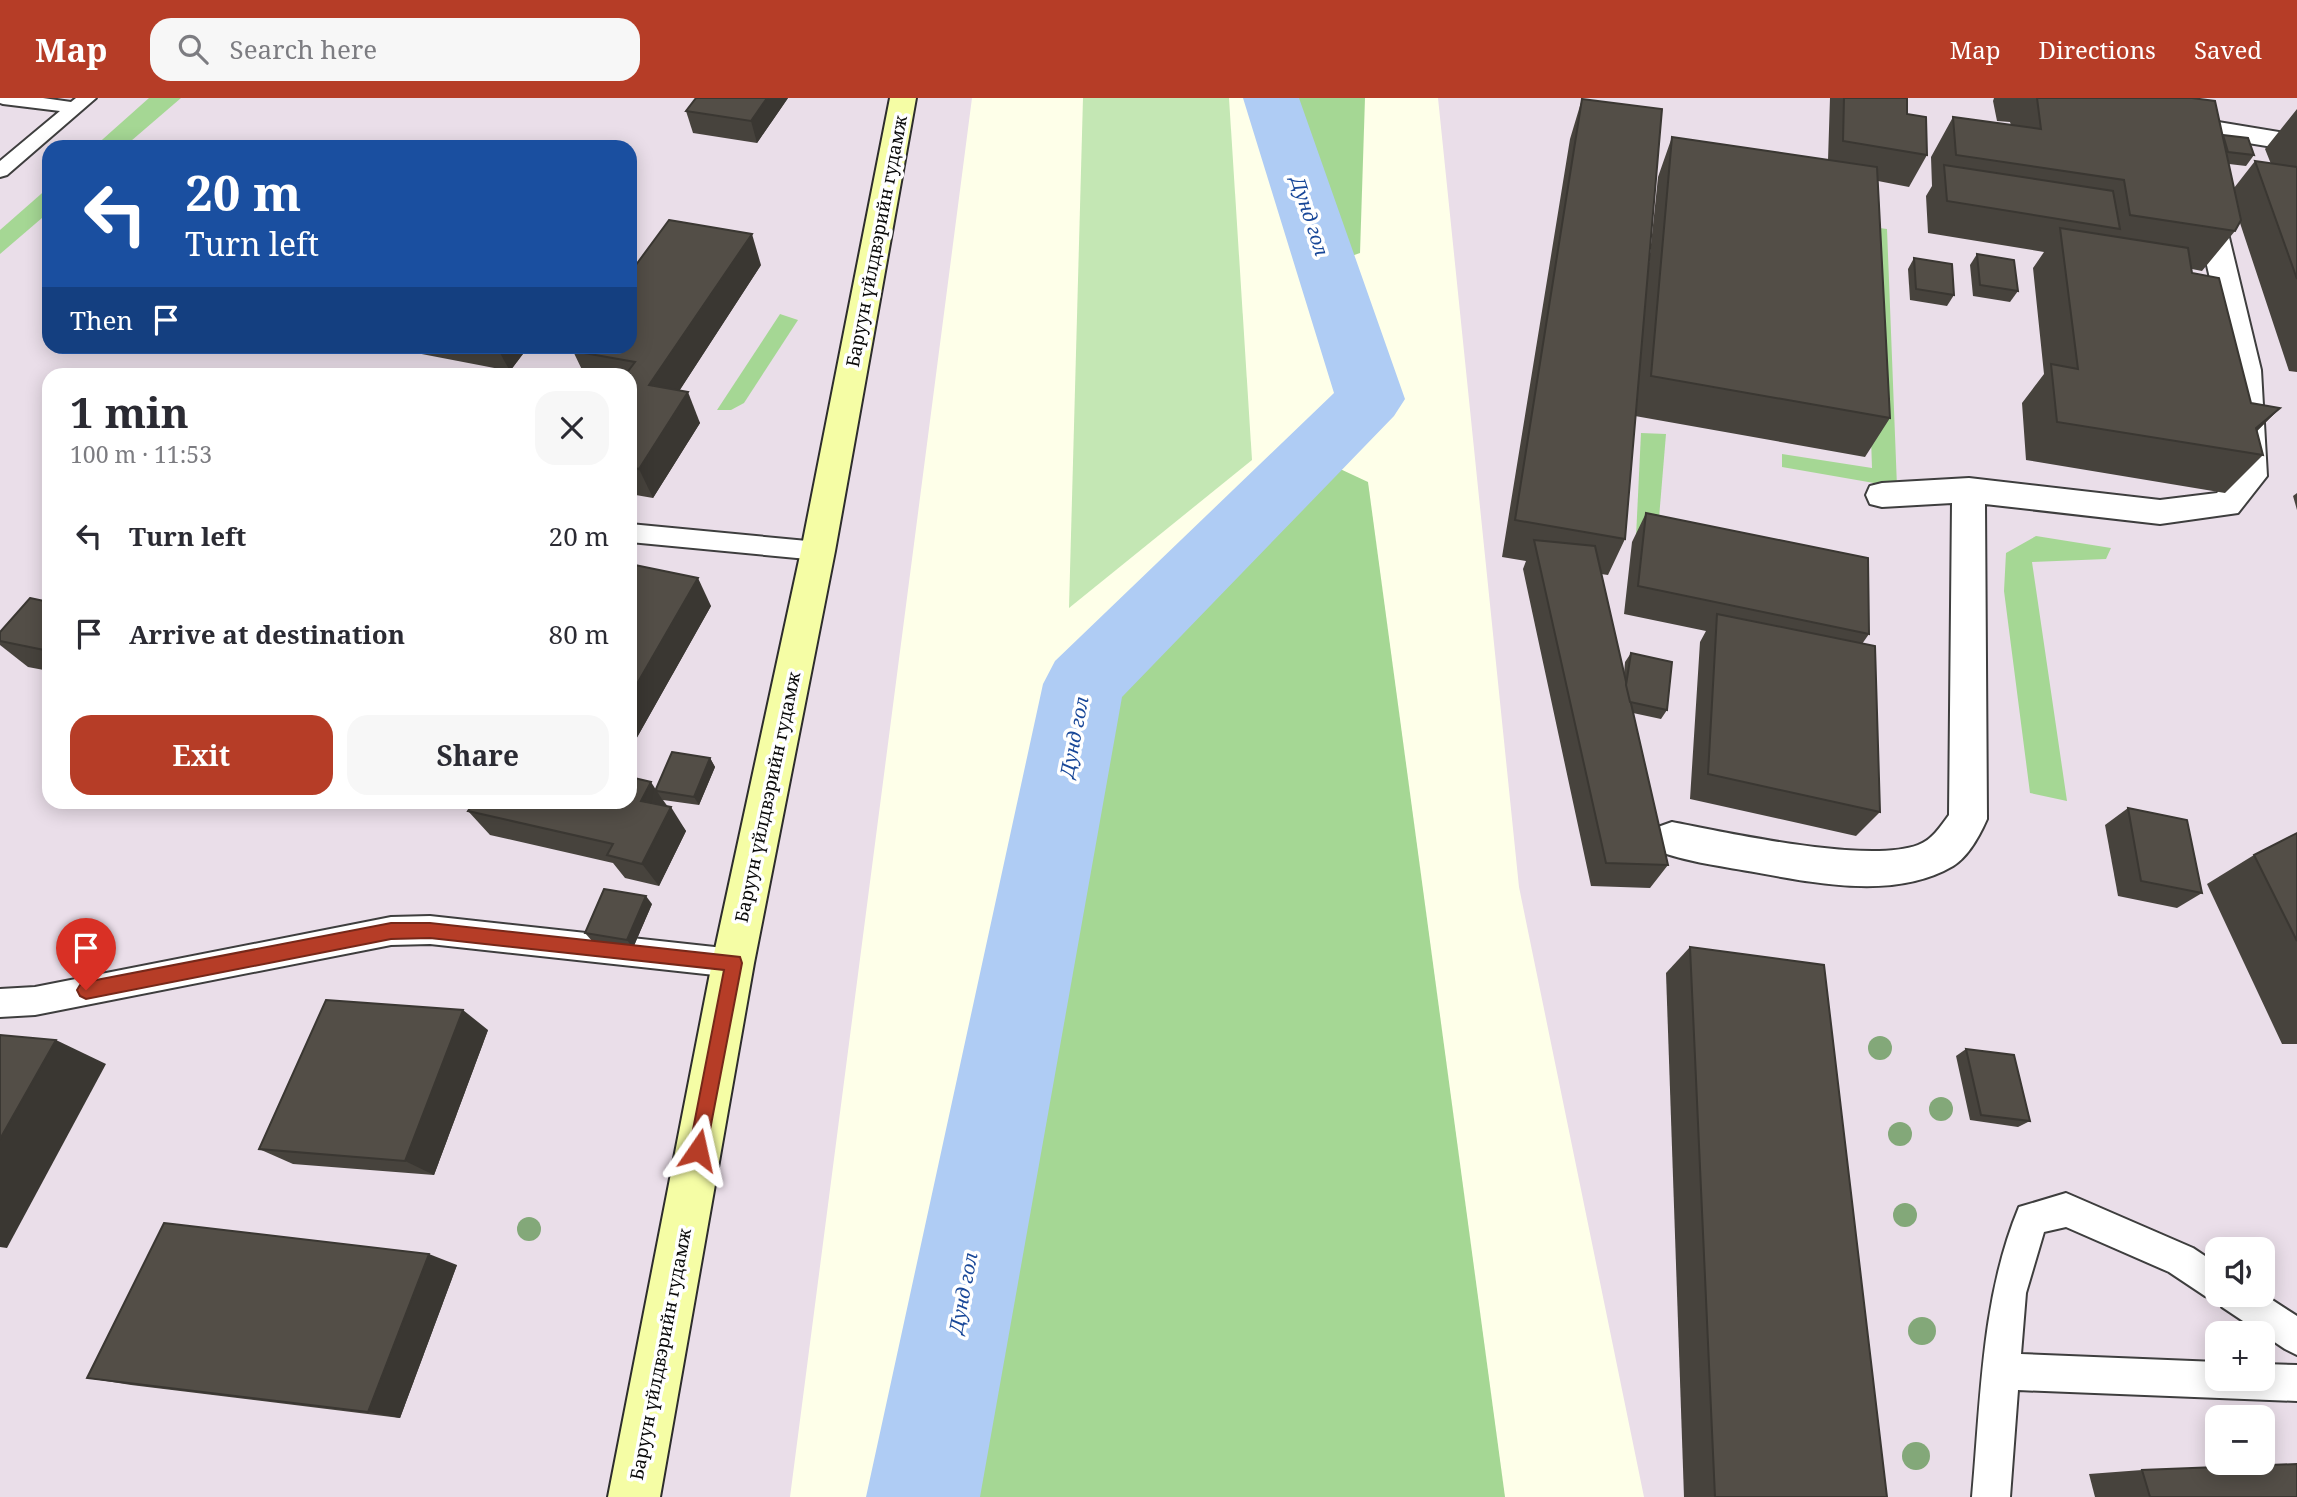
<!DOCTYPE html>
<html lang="en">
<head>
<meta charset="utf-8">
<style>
  :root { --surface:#fff; --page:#f7f7f7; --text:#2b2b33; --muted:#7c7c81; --accent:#b63d27 }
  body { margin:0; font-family:"Noto Serif",serif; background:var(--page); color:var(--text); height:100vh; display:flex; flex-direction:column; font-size:26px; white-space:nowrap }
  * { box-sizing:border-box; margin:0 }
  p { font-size:23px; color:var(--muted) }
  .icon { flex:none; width:38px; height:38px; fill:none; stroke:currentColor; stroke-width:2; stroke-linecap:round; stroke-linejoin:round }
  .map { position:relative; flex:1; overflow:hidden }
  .panel { position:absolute; left:42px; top:270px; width:595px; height:441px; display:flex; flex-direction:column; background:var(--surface); border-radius:21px; box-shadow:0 4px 18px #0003 }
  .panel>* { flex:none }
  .top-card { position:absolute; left:42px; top:42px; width:595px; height:214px; border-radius:21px; box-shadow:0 4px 18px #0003; background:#1a4fa0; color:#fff; overflow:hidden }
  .fabs { position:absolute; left:2205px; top:1139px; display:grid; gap:14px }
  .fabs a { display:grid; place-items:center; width:70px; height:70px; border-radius:14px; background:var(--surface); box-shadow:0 4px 18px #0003; font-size:35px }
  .pin { position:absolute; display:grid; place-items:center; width:60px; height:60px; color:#fff; margin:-72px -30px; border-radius:50% 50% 50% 0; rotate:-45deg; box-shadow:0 0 7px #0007 }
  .pin .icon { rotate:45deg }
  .me { position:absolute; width:77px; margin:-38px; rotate:11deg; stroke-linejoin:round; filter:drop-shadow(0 0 5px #0008) }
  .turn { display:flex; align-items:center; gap:24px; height:147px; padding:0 28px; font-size:32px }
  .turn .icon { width:91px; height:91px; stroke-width:2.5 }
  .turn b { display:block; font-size:49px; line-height:60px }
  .then { display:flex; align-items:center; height:66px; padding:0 28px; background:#0003; gap:14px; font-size:26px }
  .round { display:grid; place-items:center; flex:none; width:74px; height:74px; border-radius:21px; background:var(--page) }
  .head { display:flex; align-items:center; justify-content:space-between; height:119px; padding:0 28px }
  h1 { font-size:42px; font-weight:700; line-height:52px }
  .action { display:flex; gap:14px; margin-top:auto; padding:14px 28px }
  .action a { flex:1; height:80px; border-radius:21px; background:var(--accent); color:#fff; font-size:28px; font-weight:700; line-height:80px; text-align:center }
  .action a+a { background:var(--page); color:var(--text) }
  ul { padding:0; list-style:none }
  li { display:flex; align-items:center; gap:21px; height:98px; padding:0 28px }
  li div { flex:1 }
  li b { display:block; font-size:26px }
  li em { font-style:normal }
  header { display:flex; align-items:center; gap:42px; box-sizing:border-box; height:98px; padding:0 35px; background:var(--accent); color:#fff }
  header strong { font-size:33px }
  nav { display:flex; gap:38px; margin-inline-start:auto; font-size:24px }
  .search { width:490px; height:63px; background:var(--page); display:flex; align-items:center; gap:18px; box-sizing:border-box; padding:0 24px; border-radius:21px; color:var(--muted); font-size:26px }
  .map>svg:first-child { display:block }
  .industrial { fill:#eadee9; fill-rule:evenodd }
  .green { fill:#c4e7b4 }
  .forest { fill:#a5d794 }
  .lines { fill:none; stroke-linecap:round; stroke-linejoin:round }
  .river { fill:#afccf4; fill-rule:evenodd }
  .lane-casing { stroke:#3e3e3e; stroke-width:4 }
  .street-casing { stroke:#3e3e3e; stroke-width:4 }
  .secondary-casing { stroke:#2d2d2d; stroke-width:4 }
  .lane { fill:#fff; fill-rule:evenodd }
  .street { fill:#fff; fill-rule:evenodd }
  .secondary { fill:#f5fda5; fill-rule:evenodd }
  .tree { fill:#83a879 }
  .wall { fill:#47433d }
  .shaded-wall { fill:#3a3732 }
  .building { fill:#534e47; stroke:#3a3732; stroke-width:2 }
  .route { fill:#b63d27; stroke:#762819; stroke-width:2 }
  .labels { text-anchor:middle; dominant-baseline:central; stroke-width:7; stroke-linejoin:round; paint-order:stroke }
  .street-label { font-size:18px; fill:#0b0b0b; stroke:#fff }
  .water-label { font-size:19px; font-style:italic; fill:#184798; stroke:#fff }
</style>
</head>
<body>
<header>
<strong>Map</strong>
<div class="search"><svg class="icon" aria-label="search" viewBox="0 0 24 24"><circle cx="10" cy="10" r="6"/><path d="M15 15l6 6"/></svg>Search here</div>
<nav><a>Map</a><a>Directions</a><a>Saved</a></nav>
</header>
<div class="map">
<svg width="2297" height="1399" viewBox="0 0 2297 1399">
  <rect width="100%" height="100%" fill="#feffe9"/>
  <g class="industrial">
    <path d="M 0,0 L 972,0 L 790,1399 L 0,1399 ZM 49,49 L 630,49 L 630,248 L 49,248 ZM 49,276 L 630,276 L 630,704 L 49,704 Z"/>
    <path d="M 1438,0 L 2297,0 L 2297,1399 L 1644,1399 L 1519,789 ZM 2217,1152 L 2263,1152 L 2263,1197 L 2217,1197 ZM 2217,1236 L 2263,1236 L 2263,1281 L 2217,1281 ZM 2217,1320 L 2263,1320 L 2263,1365 L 2217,1365 Z"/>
  </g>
  <path class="green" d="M 1083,0 L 1229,0 L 1252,362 L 1069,510 Z"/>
  <g class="forest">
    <path d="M 149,0 L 181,0 L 124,49 L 94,49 Z"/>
    <path d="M 1272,0 L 1365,0 L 1360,155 L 1300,176 Z"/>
    <path d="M 49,89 L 49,114 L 0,156 L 0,132 Z"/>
    <path d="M 1864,128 L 1887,131 L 1897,389 L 1782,369 L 1782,356 L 1872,370 Z"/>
    <path d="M 780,216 L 798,222 L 744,305 L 731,312 L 717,312 Z"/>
    <path d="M 1641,335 L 1666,336 L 1657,444 L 1636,439 Z"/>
    <path d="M 1338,370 L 1368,384 L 1505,1399 L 952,1399 L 1107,587 Z"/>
    <path d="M 2036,438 L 2111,450 L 2106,461 L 2032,464 L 2067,703 L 2030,695 L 2004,493 L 2006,455 Z"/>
  </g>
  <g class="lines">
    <path class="river" d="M 1243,0 L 1299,0 L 1405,301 L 1394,318 L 1122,599 L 980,1399 L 866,1399 L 1043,586 L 1055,563 L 1334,295 Z"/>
    <defs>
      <g id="lane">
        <path d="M 0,0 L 43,0 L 71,4 L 76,0 L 96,0 L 7,77 L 0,79 L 0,63 L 60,13 L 3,6 L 0,5 Z"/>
        <path d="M 630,426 L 818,444 L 827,446 L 830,453 L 827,460 L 818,462 L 630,444 Z"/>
        <path d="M 430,818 L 733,851 L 744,855 L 748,865 L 744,875 L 733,879 L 430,846 L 391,847 L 35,917 L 0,919 L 0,891 L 35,889 L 391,819 Z"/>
        <path d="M 2066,1095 L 2193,1150 L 2217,1166 L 2217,1197 L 2263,1196 L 2297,1218 L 2297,1257 L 2285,1251 L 2222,1209 L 2219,1202 L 2205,1198 L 2169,1174 L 2066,1129 L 2044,1134 L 2026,1195 L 2021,1256 L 2217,1264 L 2217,1281 L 2263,1281 L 2263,1266 L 2297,1267 L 2297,1303 L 2018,1292 L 2010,1399 L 1972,1399 C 1981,1302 1981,1200 2019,1109 Z"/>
      </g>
      <g id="street">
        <path d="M 2194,20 L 2297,37 L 2297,53 L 2199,37 L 2200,45 L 2196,51 L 2187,53 L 2178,51 L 2174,45 L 2172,29 L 2176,23 Z"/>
        <path d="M 2206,94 L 2216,96 L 2220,102 L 2261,272 L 2267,378 L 2238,415 L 2160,426 L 1985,406 L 1987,721 C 1980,737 1968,759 1953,768 C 1892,804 1807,783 1742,772 C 1714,767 1685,763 1658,753 L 1652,741 L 1658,729 L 1672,724 C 1729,735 1867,766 1918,747 C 1932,742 1940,729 1949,717 L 1952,405 L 1882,409 L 1870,406 L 1866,397 L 1870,388 L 1882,385 L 1969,380 L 2160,402 L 2217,395 L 2235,375 L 2231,272 L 2192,102 L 2196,96 Z"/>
      </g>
      <path id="secondary" d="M 890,0 L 916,0 L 835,453 L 754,865 L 660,1399 L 608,1399 L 712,865 L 801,453 Z"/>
    </defs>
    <use href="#lane" class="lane-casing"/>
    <use href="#street" class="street-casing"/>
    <use href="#secondary" class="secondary-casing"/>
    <use href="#lane" class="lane"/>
    <use href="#street" class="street"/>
    <use href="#secondary" class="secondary"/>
  </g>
  <g class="tree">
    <circle cx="1880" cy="950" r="12"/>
    <circle cx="1941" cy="1011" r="12"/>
    <circle cx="1900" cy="1036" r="12"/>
    <circle cx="1905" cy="1117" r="12"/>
    <circle cx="529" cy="1131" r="12"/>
    <circle cx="1922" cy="1233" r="14"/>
    <circle cx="1916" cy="1358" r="14"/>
  </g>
  <g class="wall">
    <path d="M 788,0 L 757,45 L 693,35 L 686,13 Z"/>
    <path d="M 1830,0 L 1907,0 L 1907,16 L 1927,57 L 1909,89 L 1878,83 L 1890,320 L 1865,359 L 1635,318 L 1625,441 L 1608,477 L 1601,476 L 1624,576 L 1625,564 L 1631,555 L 1667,612 L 1661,621 L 1633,615 L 1668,767 L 1650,790 L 1591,788 L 1523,471 L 1526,463 L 1502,459 L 1570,41 L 1582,1 L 1645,204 L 1658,79 L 1672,39 L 1828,62 Z"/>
    <path d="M 1994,0 L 2192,0 L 2222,37 L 2254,57 L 2246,68 L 2229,66 L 2234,90 L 2255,63 L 2271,66 L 2265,51 L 2297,11 L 2297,274 L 2289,273 L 2240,125 L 2235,133 L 2202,173 L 2192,171 L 2192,175 L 2251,305 L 2280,310 L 2257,333 L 2263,357 L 2225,395 L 2026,362 L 2022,305 L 2044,276 L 2033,170 L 2044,154 L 1928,135 L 1926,98 L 1932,88 L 1931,59 L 1953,19 L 2011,27 L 2010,24 L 1997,23 L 1993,3 Z"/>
    <path d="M 1977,156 L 2018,193 L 2010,204 L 1973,198 L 1970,167 Z"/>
    <path d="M 1914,160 L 1954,197 L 1947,208 L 1910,202 L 1908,171 Z"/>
    <path d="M 761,167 L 679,293 L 700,325 L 653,400 L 630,396 L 630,276 L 584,276 L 573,253 Z"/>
    <path d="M 380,248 L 529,248 L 510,273 Z"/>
    <path d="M 2297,395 L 2297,412 L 2293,398 Z"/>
    <path d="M 1646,415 L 1869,536 L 1862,546 L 1880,714 L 1856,738 L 1690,701 L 1700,544 L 1706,533 L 1624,516 L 1632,444 Z"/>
    <path d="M 630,466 L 711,508 L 635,643 L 630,642 Z"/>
    <path d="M 49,504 L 49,573 L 28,569 L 0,547 L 0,534 Z"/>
    <path d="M 710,660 L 715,669 L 699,707 L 663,702 L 686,733 L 659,788 L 625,780 L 613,765 L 490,737 L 468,713 L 656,691 Z"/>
    <path d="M 2128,710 L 2202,795 L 2177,810 L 2118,798 L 2105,727 Z"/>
    <path d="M 2297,735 L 2297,946 L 2282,946 L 2207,786 L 2254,757 Z"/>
    <path d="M 652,806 L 633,850 L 592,843 L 585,835 Z"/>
    <path d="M 1690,849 L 1887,1399 L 1684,1399 L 1666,875 Z"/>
    <path d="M 488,932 L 434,1077 L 293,1066 L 259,1051 Z"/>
    <path d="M 1966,951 L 2030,1023 L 2018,1029 L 1970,1022 L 1956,958 Z"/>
    <path d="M 457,1167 L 400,1320 L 131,1287 L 87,1280 Z"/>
    <path d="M 2142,1372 L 2297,1399 L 2095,1399 L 2089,1376 Z"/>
  </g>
  <g class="shaded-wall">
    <path d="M 767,0 L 788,0 L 757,45 L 751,23 Z"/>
    <path d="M 752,136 L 761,167 L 663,318 L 649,287 Z"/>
    <path d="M 496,248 L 529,248 L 510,273 Z"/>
    <path d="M 688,294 L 700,325 L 653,400 L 639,371 Z"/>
    <path d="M 2280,310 L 2242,348 L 2256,330 Z"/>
    <path d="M 698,480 L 711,508 L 635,643 L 630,635 L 630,598 Z"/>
    <path d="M 710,660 L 715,669 L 699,707 L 694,699 Z"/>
    <path d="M 651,684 L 667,709 L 641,703 Z"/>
    <path d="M 671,709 L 686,733 L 659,788 L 642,766 Z"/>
    <path d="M 646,798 L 652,806 L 633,850 L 627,842 Z"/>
    <path d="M 463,912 L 488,932 L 434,1077 L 405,1063 Z"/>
    <path d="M 56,942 L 106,966 L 7,1150 L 0,1149 L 0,1041 Z"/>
    <path d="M 429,1156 L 457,1167 L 400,1320 L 368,1314 Z"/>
  </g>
  <g class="building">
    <path d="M 696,0 L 767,0 L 751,23 L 686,13 Z"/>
    <path d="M 1844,0 L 1907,0 L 1907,16 L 1926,19 L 1927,57 L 1843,43 Z"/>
    <path d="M 2037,0 L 2192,0 L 2215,3 L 2241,122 L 2235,133 L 2130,117 L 2124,82 L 1956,57 L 1953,19 L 2041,31 Z"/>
    <path d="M 1582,1 L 1662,11 L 1625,441 L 1515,422 Z"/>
    <path d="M 2223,37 L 2248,40 L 2254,57 L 2228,54 Z"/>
    <path d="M 1672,39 L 1877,69 L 1890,320 L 1651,278 Z"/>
    <path d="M 2255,63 L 2297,69 L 2297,181 Z"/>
    <path d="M 1944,67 L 2113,93 L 2120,131 L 1947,103 Z"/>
    <path d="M 669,122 L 752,136 L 649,287 L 688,294 L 639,371 L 630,369 L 630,276 L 626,276 L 635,264 L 573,253 L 576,248 L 630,248 L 630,175 Z"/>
    <path d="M 2060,130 L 2188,150 L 2192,175 L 2219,180 L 2251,305 L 2280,310 L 2256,330 L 2263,357 L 2057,324 L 2051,266 L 2078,271 Z"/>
    <path d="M 1977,156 L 2014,162 L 2018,193 L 1980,187 Z"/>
    <path d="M 1914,160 L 1952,166 L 1954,197 L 1916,191 Z"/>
    <path d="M 204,272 L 226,276 L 200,276 Z"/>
    <path d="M 1646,415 L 1868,460 L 1869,536 L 1638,488 Z"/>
    <path d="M 1534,442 L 1595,448 L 1668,767 L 1606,765 Z"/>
    <path d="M 630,466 L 698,480 L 630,598 Z"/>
    <path d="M 30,500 L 49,504 L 49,553 L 0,543 L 0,534 Z"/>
    <path d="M 1717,516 L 1875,548 L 1880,714 L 1708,676 Z"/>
    <path d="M 1631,555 L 1672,564 L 1667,612 L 1630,604 L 1626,587 Z"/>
    <path d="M 672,654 L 710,660 L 694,699 L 657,693 L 656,691 Z"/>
    <path d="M 630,679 L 651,684 L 641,703 L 671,709 L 642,766 L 607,757 L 613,746 L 468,713 L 474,704 L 630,704 Z"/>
    <path d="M 2128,710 L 2187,722 L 2202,795 L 2141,783 Z"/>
    <path d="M 2297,735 L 2297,843 L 2254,757 Z"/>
    <path d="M 604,791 L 646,798 L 627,842 L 585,835 Z"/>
    <path d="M 1690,849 L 1824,867 L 1887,1399 L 1715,1399 Z"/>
    <path d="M 326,902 L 463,912 L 405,1063 L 259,1051 Z"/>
    <path d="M 0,937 L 56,942 L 0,1041 Z"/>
    <path d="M 1966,951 L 2014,957 L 2030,1023 L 1981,1017 Z"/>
    <path d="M 164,1125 L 429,1156 L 368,1314 L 87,1280 Z"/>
    <path d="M 2297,1366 L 2297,1399 L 2150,1399 L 2142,1372 Z"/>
  </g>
  <path class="route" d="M 391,825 L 430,825 L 740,859 L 742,865 L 705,1058 L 698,1061 L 692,1058 L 689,1052 L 724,872 L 430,840 L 391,841 L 86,901 L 80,898 L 77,892 L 80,887 L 86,884 Z"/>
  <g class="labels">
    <g class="street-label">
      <text transform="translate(876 143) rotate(-79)">Баруун үйлдвэрийн гудамж</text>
      <text transform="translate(767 699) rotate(-78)">Баруун үйлдвэрийн гудамж</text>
      <text transform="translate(660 1256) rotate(-79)">Баруун үйлдвэрийн гудамж</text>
    </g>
    <g class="water-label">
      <text transform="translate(1310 118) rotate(72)">Дунд гол</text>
      <text transform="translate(1074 639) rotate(-79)">Дунд гол</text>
      <text transform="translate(963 1195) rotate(-79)">Дунд гол</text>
    </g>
  </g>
</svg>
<div class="fabs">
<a><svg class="icon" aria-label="sound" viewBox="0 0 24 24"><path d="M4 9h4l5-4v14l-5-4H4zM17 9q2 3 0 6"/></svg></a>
<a>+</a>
<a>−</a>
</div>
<div class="pin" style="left:86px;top:892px;background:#d93025"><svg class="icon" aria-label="arrive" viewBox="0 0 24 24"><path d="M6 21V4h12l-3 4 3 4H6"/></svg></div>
<svg class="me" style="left:698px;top:1052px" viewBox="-20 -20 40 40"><path d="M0-17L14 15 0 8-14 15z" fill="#b63d27" stroke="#fff" stroke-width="4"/></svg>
<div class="top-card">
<div class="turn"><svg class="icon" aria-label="left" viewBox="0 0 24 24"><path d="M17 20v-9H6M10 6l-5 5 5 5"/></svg><div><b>20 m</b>Turn left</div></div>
<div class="then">Then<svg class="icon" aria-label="arrive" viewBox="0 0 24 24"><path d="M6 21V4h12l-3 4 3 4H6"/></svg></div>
</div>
<section class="panel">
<div class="head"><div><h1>1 min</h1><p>100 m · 11:53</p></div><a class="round"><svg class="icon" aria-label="close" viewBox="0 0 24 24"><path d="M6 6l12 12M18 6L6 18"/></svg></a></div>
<ul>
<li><svg class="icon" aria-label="left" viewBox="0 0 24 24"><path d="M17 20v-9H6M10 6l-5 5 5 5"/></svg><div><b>Turn left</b></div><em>20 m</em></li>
<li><svg class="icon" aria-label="arrive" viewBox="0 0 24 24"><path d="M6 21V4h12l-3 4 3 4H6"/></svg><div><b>Arrive at destination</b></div><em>80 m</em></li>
</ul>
<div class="action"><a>Exit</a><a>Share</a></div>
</section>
</div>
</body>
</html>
